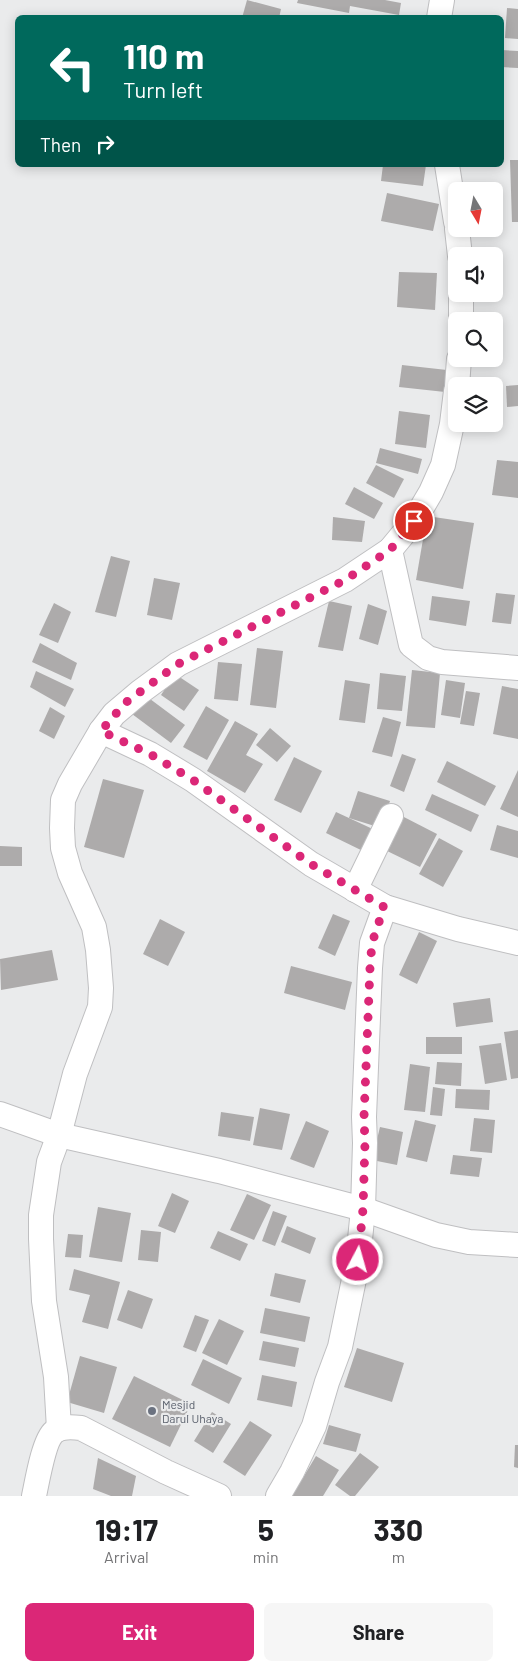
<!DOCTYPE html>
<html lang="en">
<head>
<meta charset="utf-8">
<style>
  :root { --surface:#fff; --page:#f6f6f6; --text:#202124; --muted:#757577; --accent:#db2777 }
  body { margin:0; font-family:Barlow,sans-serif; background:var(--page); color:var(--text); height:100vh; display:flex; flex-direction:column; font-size:19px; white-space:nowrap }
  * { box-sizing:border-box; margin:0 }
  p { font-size:16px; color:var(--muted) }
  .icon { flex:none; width:28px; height:28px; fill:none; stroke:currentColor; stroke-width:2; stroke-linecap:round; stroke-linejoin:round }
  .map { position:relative; height:1496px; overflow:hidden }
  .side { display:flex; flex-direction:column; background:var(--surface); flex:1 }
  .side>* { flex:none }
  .guide { position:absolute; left:15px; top:15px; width:489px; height:152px; border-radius:8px; box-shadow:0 2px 12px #0003; background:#00695c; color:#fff; overflow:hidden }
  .needle { width:32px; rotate:170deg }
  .controls { position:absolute; left:448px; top:182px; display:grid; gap:10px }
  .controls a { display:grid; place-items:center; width:55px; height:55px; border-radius:8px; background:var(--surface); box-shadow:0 2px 12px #0003; font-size:25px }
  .pin { position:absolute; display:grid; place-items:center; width:42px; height:42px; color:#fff; margin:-21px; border:2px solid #fff; border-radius:50%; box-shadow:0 1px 5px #0007 }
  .me { position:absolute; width:55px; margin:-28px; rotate:6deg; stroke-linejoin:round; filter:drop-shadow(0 0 4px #0008) }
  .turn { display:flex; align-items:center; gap:18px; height:105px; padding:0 25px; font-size:22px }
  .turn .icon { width:65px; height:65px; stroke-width:2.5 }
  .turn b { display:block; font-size:35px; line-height:42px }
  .then { display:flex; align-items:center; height:48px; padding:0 25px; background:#0003; gap:10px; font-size:19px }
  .eta { display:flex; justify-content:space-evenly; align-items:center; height:85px; text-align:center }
  .eta b { font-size:30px; font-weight:700; line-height:35px }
  .button { display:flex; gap:10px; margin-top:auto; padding:10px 25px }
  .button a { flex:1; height:58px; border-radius:8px; background:var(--accent); color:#fff; font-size:20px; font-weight:700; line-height:58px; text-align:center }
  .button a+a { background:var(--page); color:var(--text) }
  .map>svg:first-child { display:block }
  .building { fill:#adabab }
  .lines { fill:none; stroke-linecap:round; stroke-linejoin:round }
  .street-casing { stroke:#bfbfc1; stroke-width:26 }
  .street { stroke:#fff; stroke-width:24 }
  .route { stroke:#db2777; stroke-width:9; stroke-dasharray:0 16.2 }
  .worship-dot { fill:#6b7280; stroke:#eaebec; stroke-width:2 }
  .labels { text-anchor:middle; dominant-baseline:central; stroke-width:4.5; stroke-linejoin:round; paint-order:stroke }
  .worship-label { font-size:12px; fill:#5b616d; stroke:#eaebec; text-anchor:start }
</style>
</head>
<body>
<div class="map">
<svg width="518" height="1496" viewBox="0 0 518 1496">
  <rect width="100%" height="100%" fill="#eaebec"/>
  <g class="building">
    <path d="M 247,0 L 281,9 L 279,18 L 242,18 Z"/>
    <path d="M 298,0 L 385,0 L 401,3 L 399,15 L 350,6 L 349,13 L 297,3 Z"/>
    <path d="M 507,8 L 518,9 L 518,39 L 505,38 Z"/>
    <path d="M 501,50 L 518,51 L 518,68 L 501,67 Z"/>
    <path d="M 510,160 L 518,160 L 518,222 L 512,222 Z"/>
    <path d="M 383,165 L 426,165 L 423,186 L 381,181 Z"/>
    <path d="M 387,193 L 439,204 L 433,231 L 381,221 Z"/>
    <path d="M 399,272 L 437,273 L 435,310 L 397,307 Z"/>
    <path d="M 402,365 L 447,370 L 445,392 L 399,387 Z"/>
    <path d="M 518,385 L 518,406 L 507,407 L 506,386 Z"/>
    <path d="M 399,411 L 430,415 L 426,448 L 395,444 Z"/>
    <path d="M 380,448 L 422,459 L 418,474 L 376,463 Z"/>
    <path d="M 497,460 L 518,462 L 518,498 L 492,495 Z"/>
    <path d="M 376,465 L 404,479 L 394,498 L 366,483 Z"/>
    <path d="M 354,487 L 383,503 L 374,519 L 345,504 Z"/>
    <path d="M 427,516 L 474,523 L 463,589 L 416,580 Z"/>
    <path d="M 333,517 L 365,521 L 362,542 L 332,540 Z"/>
    <path d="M 111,556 L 130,561 L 116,617 L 95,612 Z"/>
    <path d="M 154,578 L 180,583 L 172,620 L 147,615 Z"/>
    <path d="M 496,593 L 515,595 L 511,624 L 492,622 Z"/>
    <path d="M 432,596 L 470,601 L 466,626 L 429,620 Z"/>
    <path d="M 329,601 L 352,606 L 343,651 L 318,647 Z"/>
    <path d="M 54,603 L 71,612 L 58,643 L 39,635 Z"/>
    <path d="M 368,604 L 387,611 L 378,645 L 359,639 Z"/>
    <path d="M 40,643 L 77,663 L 71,680 L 32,662 Z"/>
    <path d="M 257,648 L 283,651 L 276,708 L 250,705 Z"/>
    <path d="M 218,662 L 242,664 L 238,701 L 214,699 Z"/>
    <path d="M 412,670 L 440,673 L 435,728 L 406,726 Z"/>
    <path d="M 36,671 L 74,689 L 65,707 L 30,687 Z"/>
    <path d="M 380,673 L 406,676 L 402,711 L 377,709 Z"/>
    <path d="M 175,674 L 199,690 L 184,711 L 161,695 Z"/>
    <path d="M 345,680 L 370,684 L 365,723 L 339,720 Z"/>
    <path d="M 446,680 L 465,683 L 460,718 L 441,715 Z"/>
    <path d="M 502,686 L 518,689 L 518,739 L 493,734 Z"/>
    <path d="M 466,691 L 480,693 L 474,726 L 460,724 Z"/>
    <path d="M 146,696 L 185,725 L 171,743 L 132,714 Z"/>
    <path d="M 206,706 L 229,720 L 207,760 L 183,747 Z"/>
    <path d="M 50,707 L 65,716 L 54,739 L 39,731 Z"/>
    <path d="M 383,717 L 401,722 L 392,757 L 372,752 Z"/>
    <path d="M 235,721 L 258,734 L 246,755 L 263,764 L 245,793 L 207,771 Z"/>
    <path d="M 270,728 L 291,746 L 277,762 L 256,745 Z"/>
    <path d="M 402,754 L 416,759 L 404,792 L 390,786 Z"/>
    <path d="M 294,757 L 322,771 L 301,813 L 274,800 Z"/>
    <path d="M 447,761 L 496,786 L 485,806 L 437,782 Z"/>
    <path d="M 518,770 L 518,817 L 500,809 Z"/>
    <path d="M 103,779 L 144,790 L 124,858 L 84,847 Z"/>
    <path d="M 358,791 L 390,801 L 381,828 L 349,818 Z"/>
    <path d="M 432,794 L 479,815 L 471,832 L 425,810 Z"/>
    <path d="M 336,812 L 377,831 L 367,853 L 326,833 Z"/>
    <path d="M 400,815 L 437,834 L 420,867 L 383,849 Z"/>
    <path d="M 497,825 L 518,831 L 518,858 L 490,850 Z"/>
    <path d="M 439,838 L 463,851 L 443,887 L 419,874 Z"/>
    <path d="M 0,846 L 22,847 L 22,866 L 0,866 Z"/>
    <path d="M 333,914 L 350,921 L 335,956 L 318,948 Z"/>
    <path d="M 160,919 L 185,932 L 168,966 L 143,954 Z"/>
    <path d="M 419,932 L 437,941 L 417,984 L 399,975 Z"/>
    <path d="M 52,950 L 58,980 L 1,990 L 0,959 Z"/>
    <path d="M 291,966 L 352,982 L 345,1010 L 284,993 Z"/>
    <path d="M 490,998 L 493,1022 L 456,1027 L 453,1003 Z"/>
    <path d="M 518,1030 L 518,1078 L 511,1079 L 504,1032 Z"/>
    <rect x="426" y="1037" width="36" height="17"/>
    <path d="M 501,1043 L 507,1080 L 485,1084 L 479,1046 Z"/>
    <path d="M 437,1062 L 462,1063 L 461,1086 L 435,1084 Z"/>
    <path d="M 410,1064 L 430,1067 L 425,1112 L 404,1110 Z"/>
    <path d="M 433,1087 L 445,1089 L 442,1116 L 430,1115 Z"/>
    <path d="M 456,1089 L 490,1090 L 489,1110 L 455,1108 Z"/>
    <path d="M 260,1108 L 290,1114 L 282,1150 L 253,1145 Z"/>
    <path d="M 221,1112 L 254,1117 L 250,1141 L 218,1136 Z"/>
    <path d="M 474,1118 L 495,1120 L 492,1153 L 470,1151 Z"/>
    <path d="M 415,1120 L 436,1125 L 427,1162 L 406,1157 Z"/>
    <path d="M 306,1121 L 329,1131 L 314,1168 L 290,1159 Z"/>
    <path d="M 380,1127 L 403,1132 L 397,1165 L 372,1160 Z"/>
    <path d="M 453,1155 L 482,1158 L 479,1177 L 450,1174 Z"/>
    <path d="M 172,1193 L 189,1201 L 175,1233 L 158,1226 Z"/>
    <path d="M 247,1194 L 271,1205 L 254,1240 L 230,1230 Z"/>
    <path d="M 98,1207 L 131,1213 L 122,1262 L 89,1257 Z"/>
    <path d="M 273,1211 L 287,1216 L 275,1246 L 262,1241 Z"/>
    <path d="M 287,1226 L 316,1238 L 310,1254 L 281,1242 Z"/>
    <path d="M 141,1230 L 161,1232 L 158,1262 L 138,1260 Z"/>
    <path d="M 218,1231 L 248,1244 L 240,1261 L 210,1248 Z"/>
    <path d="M 68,1234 L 83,1235 L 81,1258 L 65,1257 Z"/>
    <path d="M 74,1269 L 120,1282 L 108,1329 L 82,1322 L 90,1295 L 69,1290 Z"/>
    <path d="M 275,1273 L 306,1280 L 300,1303 L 270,1296 Z"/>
    <path d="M 128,1290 L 153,1299 L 142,1329 L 117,1320 Z"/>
    <path d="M 265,1308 L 310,1317 L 305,1342 L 260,1333 Z"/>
    <path d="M 195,1315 L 209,1320 L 196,1352 L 183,1347 Z"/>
    <path d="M 219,1319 L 244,1331 L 227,1365 L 202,1353 Z"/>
    <path d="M 263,1341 L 299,1348 L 295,1367 L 259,1360 Z"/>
    <path d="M 357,1348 L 404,1363 L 392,1402 L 344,1387 Z"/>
    <path d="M 80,1356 L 117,1367 L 104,1413 L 67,1402 Z"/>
    <path d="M 203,1359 L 242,1378 L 229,1404 L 191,1385 Z"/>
    <path d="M 262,1375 L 297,1382 L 292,1407 L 257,1400 Z"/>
    <path d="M 134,1376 L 191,1404 L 170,1447 L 112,1419 Z"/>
    <path d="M 212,1412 L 231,1424 L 213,1453 L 194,1441 Z"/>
    <path d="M 250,1421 L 272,1435 L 245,1476 L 223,1462 Z"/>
    <path d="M 329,1425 L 361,1434 L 356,1452 L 323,1444 Z"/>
    <path d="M 515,1445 L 518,1445 L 518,1468 L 514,1467 Z"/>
    <path d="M 360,1453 L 379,1467 L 355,1496 L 350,1496 L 335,1485 Z"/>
    <path d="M 316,1456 L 339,1470 L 323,1496 L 292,1496 Z"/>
    <path d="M 98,1458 L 136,1476 L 132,1496 L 111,1496 L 93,1489 Z"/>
  </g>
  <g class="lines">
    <defs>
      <g id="street">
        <path d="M 439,18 L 442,0"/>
        <path d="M 447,165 L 456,222"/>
        <path d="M 457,229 L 460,256"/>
        <path d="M 461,321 L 461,294"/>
        <path d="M 457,386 L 459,359"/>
        <path d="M 390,550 L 411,645 L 428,658 L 442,662 L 518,668"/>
        <path d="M 101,731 L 150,754 L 193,780 L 311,864 L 385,907 L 458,929 L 518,943"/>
        <path d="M 355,890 L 391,816"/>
        <path d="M 0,1114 L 59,1135 L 219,1171 L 363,1209 L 436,1235 L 469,1242 L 518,1245"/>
        <path d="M 59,1429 L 56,1377 L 44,1301 L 41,1239 L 41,1215 L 49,1162 L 59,1135 L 75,1074 L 100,1007 L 101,988 L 98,950 L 94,927 L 70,873 L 63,848 L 62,828 L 63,800 L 70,784 L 101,731 L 114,714 L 140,692 L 178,664 L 345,580 L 390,550 L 414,521 L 431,492 L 443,465 L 452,424 L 456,391"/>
        <path d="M 34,1496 C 37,1482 44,1440 54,1432 C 61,1426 72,1427 81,1428 L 166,1472 L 219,1496"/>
        <path d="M 278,1496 L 292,1472 L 314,1426 L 327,1382 L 340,1347 L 358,1260 L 363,1209 L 365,1143 L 364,1117 L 370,968 L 372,943 L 385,907"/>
      </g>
    </defs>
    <use href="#street" class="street-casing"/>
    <use href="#street" class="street"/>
  </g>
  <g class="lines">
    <path class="route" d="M 358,1260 L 363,1209 L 365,1143 L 364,1117 L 370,968 L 372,943 L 384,907 L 311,864 L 193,780 L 150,754 L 101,731 L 125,703 L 178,664 L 345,580 L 390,550 L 414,521"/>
  </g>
  <circle class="worship-dot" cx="152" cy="1411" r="5"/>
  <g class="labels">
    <g class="worship-label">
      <text x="162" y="1404">Mesjid<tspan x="162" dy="14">Darul Uhaya</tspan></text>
    </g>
  </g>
</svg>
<div class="controls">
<a><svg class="needle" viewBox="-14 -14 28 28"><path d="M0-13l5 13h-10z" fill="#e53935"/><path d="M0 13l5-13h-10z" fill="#757577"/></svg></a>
<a><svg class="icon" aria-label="sound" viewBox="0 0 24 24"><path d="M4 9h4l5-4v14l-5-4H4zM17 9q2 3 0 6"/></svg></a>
<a><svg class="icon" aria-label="search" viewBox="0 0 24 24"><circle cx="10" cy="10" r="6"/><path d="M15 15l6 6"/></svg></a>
<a><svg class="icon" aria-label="layers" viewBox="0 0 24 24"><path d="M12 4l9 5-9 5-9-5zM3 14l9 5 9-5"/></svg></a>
</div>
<div class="pin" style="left:414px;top:521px;background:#d93025"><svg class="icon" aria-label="arrive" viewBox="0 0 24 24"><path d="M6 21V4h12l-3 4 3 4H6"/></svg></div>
<svg class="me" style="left:358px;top:1260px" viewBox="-20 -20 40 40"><circle r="17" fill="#db2777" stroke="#fff" stroke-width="3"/><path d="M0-11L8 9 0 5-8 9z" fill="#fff"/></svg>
<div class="guide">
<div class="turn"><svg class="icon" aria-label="left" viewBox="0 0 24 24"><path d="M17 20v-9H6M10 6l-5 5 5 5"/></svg><div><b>110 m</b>Turn left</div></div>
<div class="then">Then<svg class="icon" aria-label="right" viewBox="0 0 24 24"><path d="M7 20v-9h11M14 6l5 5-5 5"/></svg></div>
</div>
</div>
<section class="side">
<div class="eta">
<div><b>19:17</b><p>Arrival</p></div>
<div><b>5</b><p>min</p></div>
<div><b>330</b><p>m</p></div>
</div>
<div class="button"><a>Exit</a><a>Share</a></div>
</section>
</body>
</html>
